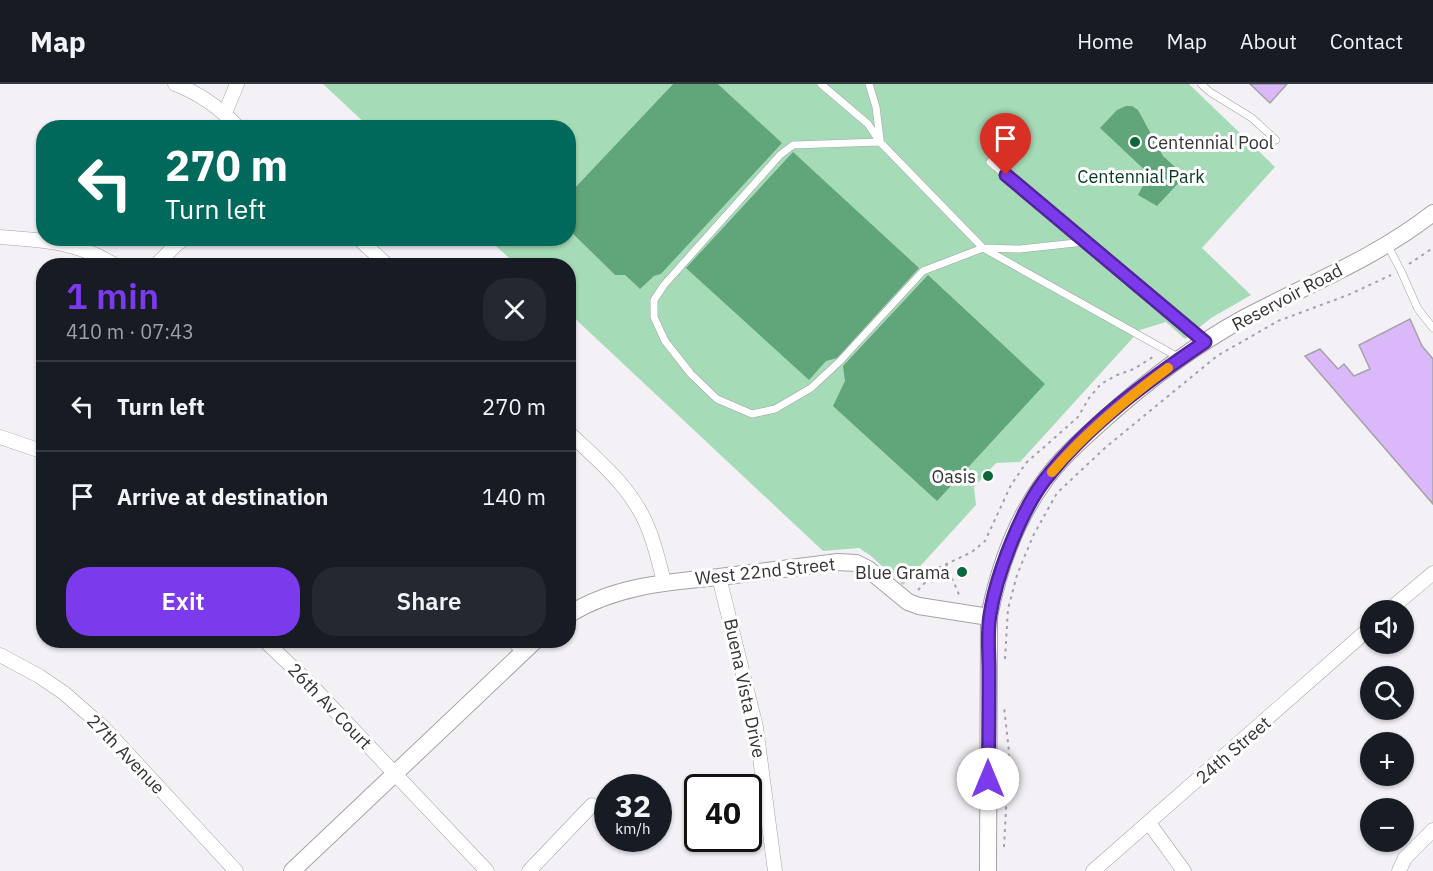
<!DOCTYPE html>
<html lang="en">
<head>
<meta charset="utf-8">
<style>
  :root { --surface:#171b24; --page:#242831; --text:#f1f3f6; --muted:#9ea1a6; --line:#363941; --accent:#7c3aed }
  body { margin:0; font-family:"IBM Plex Sans",sans-serif; background:var(--page); color:var(--text); height:100vh; display:flex; flex-direction:column; font-size:22px; white-space:nowrap }
  * { box-sizing:border-box; margin:0 }
  p { font-size:20px; color:var(--muted) }
  .icon { flex:none; width:33px; height:33px; fill:none; stroke:currentColor; stroke-width:2; stroke-linecap:round; stroke-linejoin:round }
  .map { position:relative; flex:1; overflow:hidden }
  .drawer { position:absolute; left:36px; top:174px; width:540px; height:390px; display:flex; flex-direction:column; background:var(--surface); border-radius:24px; box-shadow:0 2px 4px #0004 }
  .drawer>* { flex:none }
  .hud { position:absolute; left:36px; top:36px; width:540px; height:126px; border-radius:24px; box-shadow:0 2px 4px #0004; background:#00695c; color:#fff; overflow:hidden }
  .controls { position:absolute; left:1360px; top:516px; display:grid; gap:12px }
  .controls a { display:grid; place-items:center; width:54px; height:54px; border-radius:50%; background:var(--surface); box-shadow:0 2px 4px #0004; font-size:30px }
  .speed { position:absolute; left:594px; top:690px; display:flex; gap:12px; font-size:30px; font-weight:700; text-align:center }
  .speed>* { display:grid; place-content:center; width:78px; height:78px; border-radius:50%; background:var(--surface); box-shadow:0 2px 4px #0004; line-height:1 }
  .speed small { font-size:15px; font-weight:400 }
  .speed .limit { border:3px solid #111; border-radius:9px; background:#fff; color:#111 }
  .pin { position:absolute; display:grid; place-items:center; width:51px; height:51px; color:#fff; margin:-62px -26px; border-radius:50% 50% 50% 0; rotate:-45deg; box-shadow:0 0 6px #0007 }
  .pin .icon { rotate:45deg }
  .me { position:absolute; width:66px; margin:-33px; rotate:0deg; stroke-linejoin:round; filter:drop-shadow(0 0 4px #0008) }
  .turn { display:flex; align-items:center; gap:21px; height:126px; padding:0 30px; font-size:27px }
  .turn .icon { width:78px; height:78px; stroke-width:2.5 }
  .turn b { display:block; font-size:42px; line-height:51px }
  .round { display:grid; place-items:center; flex:none; width:63px; height:63px; border-radius:24px; background:var(--page) }
  .summary { display:flex; align-items:center; justify-content:space-between; height:102px; padding:0 30px }
  h1 { font-size:36px; font-weight:600; line-height:45px; color:var(--accent) }
  .action { display:flex; gap:12px; margin-top:auto; padding:12px 30px }
  .action a { flex:1; height:69px; border-radius:24px; background:var(--accent); color:#fff; font-size:24px; font-weight:600; line-height:69px; text-align:center }
  .action a+a { background:var(--page); color:var(--text) }
  ul { padding:0; list-style:none }
  li { display:flex; align-items:center; gap:18px; height:90px; padding:0 30px; border-top:2px solid var(--line) }
  li div { flex:1 }
  li b { display:block; font-size:22px }
  li em { font-style:normal }
  header { display:flex; align-items:center; gap:36px; box-sizing:border-box; height:84px; padding:0 30px; background:var(--surface); border-bottom:2px solid var(--line) }
  header strong { font-size:28px }
  nav { display:flex; gap:33px; margin-inline-start:auto; font-size:21px }
  .map>svg:first-child { display:block }
  .green { fill:#a6dbb7 }
  .water { fill:#61a57a }
  .building { fill:#dab8f9; stroke:#a5a3a7; stroke-width:1.5 }
  .lines { fill:none; stroke-linecap:round; stroke-linejoin:round }
  .service-casing { stroke:#a4a2a7; stroke-width:8 }
  .minor-casing { stroke:#a4a2a7; stroke-width:15 }
  .tertiary-casing { stroke:#a4a2a7; stroke-width:18 }
  .path { stroke:#a3a1a5; stroke-width:2; stroke-dasharray:3 4.5; stroke-linecap:butt }
  .service { stroke:#fff; stroke-width:7 }
  .minor { stroke:#fff; stroke-width:14 }
  .tertiary { stroke:#fff; stroke-width:16 }
  .route-casing { stroke:#51269a; stroke-width:15 }
  .route { stroke:#7c3aed; stroke-width:10 }
  .slow { stroke:#f59e0b; stroke-width:10 }
  .poi-dot { fill:#09673a; stroke:#fff; stroke-width:2 }
  .labels { text-anchor:middle; dominant-baseline:central; stroke-width:6; stroke-linejoin:round; paint-order:stroke }
  .poi-label { font-size:18px; fill:#333234; stroke:#fff; text-anchor:end }
  .park-label { font-size:18px; fill:#023b1f; stroke:#fff }
  .street-label { font-size:18px; fill:#333234; stroke:#fff }
</style>
</head>
<body>
<header>
<strong>Map</strong>
<nav><a>Home</a><a>Map</a><a>About</a><a>Contact</a></nav>
</header>
<div class="map">
<svg width="1433" height="787" viewBox="0 0 1433 787">
  <rect width="100%" height="100%" fill="#f4f1f6"/>
  <g class="green">
    <path d="M 323,0 L 673,0 L 569,110 L 568,44 L 369,43 Z"/>
    <path d="M 718,0 L 1189,0 L 1275,83 L 1202,164 L 1251,211 L 1211,234 L 1185,255 L 1166,238 L 1140,246 L 1020,378 L 996,379 L 974,403 L 976,421 L 903,501 L 871,472 L 859,464 L 823,467 L 569,229 L 568,182 L 517,181 L 488,155 L 568,154 L 569,146 L 615,191 L 625,191 L 639,204 L 654,192 L 661,190 L 781,59 Z"/>
  </g>
  <g class="water">
    <path d="M 673,0 L 718,0 L 782,59 L 661,190 L 654,192 L 640,205 L 625,191 L 615,191 L 569,146 L 569,110 Z"/>
    <path d="M 1126,22 L 1132,22 L 1138,26 L 1163,72 L 1185,92 L 1157,122 L 1138,111 L 1149,90 L 1100,44 L 1117,26 Z"/>
    <path d="M 793,68 L 919,184 L 837,274 L 826,277 L 809,296 L 686,184 Z"/>
    <path d="M 928,191 L 1045,300 L 937,417 L 833,322 L 845,297 L 843,282 Z"/>
  </g>
  <g class="building">
    <path d="M 1250,0 L 1287,0 L 1270,19 Z"/>
    <path d="M 1410,235 L 1422,262 L 1433,275 L 1433,420 L 1305,272 L 1320,265 L 1338,285 L 1344,280 L 1354,292 L 1370,285 L 1359,261 Z"/>
  </g>
  <g class="lines">
    <defs>
      <g id="service">
        <path d="M 821,0 L 868,40 L 880,58"/>
        <path d="M 869,0 L 876,23 L 880,55"/>
        <path d="M 1201,0 L 1210,8 L 1252,34 L 1276,56"/>
        <path d="M 990,78 L 1203,256"/>
        <path d="M 1085,158 L 1020,165 L 983,164 L 923,187 L 840,277 L 811,304 L 775,325 L 752,330 L 717,315 L 691,290 L 665,257 L 654,233 L 654,216 L 664,201 L 780,71 L 793,61 L 880,58 L 983,164 L 1178,273"/>
        <path d="M 1387,160 L 1401,187 L 1418,225 L 1433,244"/>
      </g>
      <g id="minor">
        <path d="M 175,0 C 199,9 221,25 239,44"/>
        <path d="M 225,29 L 237,0"/>
        <path d="M 0,153 C 43,156 79,158 116,182"/>
        <path d="M 358,154 L 388,182"/>
        <path d="M 155,182 L 178,159 L 186,154"/>
        <path d="M 568,348 C 600,378 635,406 650,449 C 656,465 660,482 664,498"/>
        <path d="M 0,353 L 44,368"/>
        <path d="M 719,493 L 756,643 L 775,787"/>
        <path d="M 1389,526 L 1433,489"/>
        <path d="M 264,556 L 309,599 L 487,787"/>
        <path d="M 513,556 L 524,568"/>
        <path d="M 0,571 L 39,592 L 64,609 L 104,644 L 236,787"/>
        <path d="M 1149,739 L 1184,787"/>
        <path d="M 529,787 L 592,721"/>
        <path d="M 1093,787 L 1371,543"/>
        <path d="M 1399,787 L 1405,774 L 1433,746"/>
      </g>
      <g id="tertiary">
        <path d="M 568,531 C 614,502 667,498 719,493 C 759,488 798,483 838,478 L 856,479 L 868,485 L 908,518 L 919,522 L 989,533"/>
        <path d="M 292,787 L 536,556"/>
        <path d="M 988,787 L 989,533 C 998,487 1015,438 1043,399 C 1058,377 1079,358 1099,340 C 1144,299 1193,262 1246,233 C 1309,200 1377,173 1433,129"/>
      </g>
    </defs>
    <use href="#service" class="service-casing"/>
    <use href="#minor" class="minor-casing"/>
    <use href="#tertiary" class="tertiary-casing"/>
    <g class="path">
      <path d="M 1409,180 L 1433,164"/>
      <path d="M 946,480 L 960,513"/>
      <path d="M 918,506 L 940,483 L 972,468 L 985,457 L 1011,401 L 1026,379 L 1078,333 L 1089,314 L 1101,300 L 1117,291 L 1134,285 L 1156,271"/>
      <path d="M 1005,575 L 1008,525 L 1017,491 L 1033,452 L 1057,409 L 1106,363 L 1217,272 L 1278,237 L 1348,211 L 1391,191"/>
      <path d="M 1004,763 L 1009,668 L 1004,622"/>
    </g>
    <use href="#service" class="service"/>
    <use href="#minor" class="minor"/>
    <use href="#tertiary" class="tertiary"/>
  </g>
  <g class="lines">
    <defs>
      <path id="route" d="M 988,695 C 989,658 989,622 989,586 C 989,568 987,549 990,531 C 996,492 1020,429 1044,397 C 1087,341 1147,297 1205,258 L 1006,91"/>
    </defs>
    <use href="#route" class="route-casing"/>
    <use href="#route" class="route"/>
    <path class="slow" d="M 1052,388 C 1086,348 1126,315 1168,284"/>
  </g>
  <g class="poi-dot">
    <circle cx="1135" cy="58" r="6"/>
    <circle cx="988" cy="392" r="6"/>
    <circle cx="962" cy="488" r="6"/>
  </g>
  <g class="labels">
    <g class="poi-label">
      <text x="1147" y="58" text-anchor="start">Centennial Pool</text>
      <text x="976" y="392">Oasis</text>
      <text x="950" y="488">Blue Grama</text>
    </g>
    <g class="park-label">
      <text x="1141" y="92">Centennial Park</text>
    </g>
    <g class="street-label">
      <text transform="translate(1287 213) rotate(-28)">Reservoir Road</text>
      <text transform="translate(765 487) rotate(-6)">West 22nd Street</text>
      <text transform="translate(745 604) rotate(78)">Buena Vista Drive</text>
      <text transform="translate(330 622) rotate(46)">26th Av Court</text>
      <text transform="translate(1233 666) rotate(-41)">24th Street</text>
      <text transform="translate(126 670) rotate(46)">27th Avenue</text>
    </g>
  </g>
</svg>
<div class="controls">
<a><svg class="icon" aria-label="sound" viewBox="0 0 24 24"><path d="M4 9h4l5-4v14l-5-4H4zM17 9q2 3 0 6"/></svg></a>
<a><svg class="icon" aria-label="search" viewBox="0 0 24 24"><circle cx="10" cy="10" r="6"/><path d="M15 15l6 6"/></svg></a>
<a>+</a>
<a>−</a>
</div>
<div class="speed"><div>32<small>km/h</small></div><div class="limit">40</div></div>
<div class="pin" style="left:1006px;top:91px;background:#d93025"><svg class="icon" aria-label="arrive" viewBox="0 0 24 24"><path d="M6 21V4h12l-3 4 3 4H6"/></svg></div>
<svg class="me" style="left:988px;top:695px" viewBox="-20 -20 40 40"><circle r="19" fill="#fff"/><path d="M0-13L10 11 0 6-10 11z" fill="#7c3aed"/></svg>
<div class="hud">
<div class="turn"><svg class="icon" aria-label="left" viewBox="0 0 24 24"><path d="M17 20v-9H6M10 6l-5 5 5 5"/></svg><div><b>270 m</b>Turn left</div></div>
</div>
<section class="drawer">
<div class="summary"><div><h1>1 min</h1><p>410 m · 07:43</p></div><a class="round"><svg class="icon" aria-label="close" viewBox="0 0 24 24"><path d="M6 6l12 12M18 6L6 18"/></svg></a></div>
<ul>
<li><svg class="icon" aria-label="left" viewBox="0 0 24 24"><path d="M17 20v-9H6M10 6l-5 5 5 5"/></svg><div><b>Turn left</b></div><em>270 m</em></li>
<li><svg class="icon" aria-label="arrive" viewBox="0 0 24 24"><path d="M6 21V4h12l-3 4 3 4H6"/></svg><div><b>Arrive at destination</b></div><em>140 m</em></li>
</ul>
<div class="action"><a>Exit</a><a>Share</a></div>
</section>
</div>
</body>
</html>
